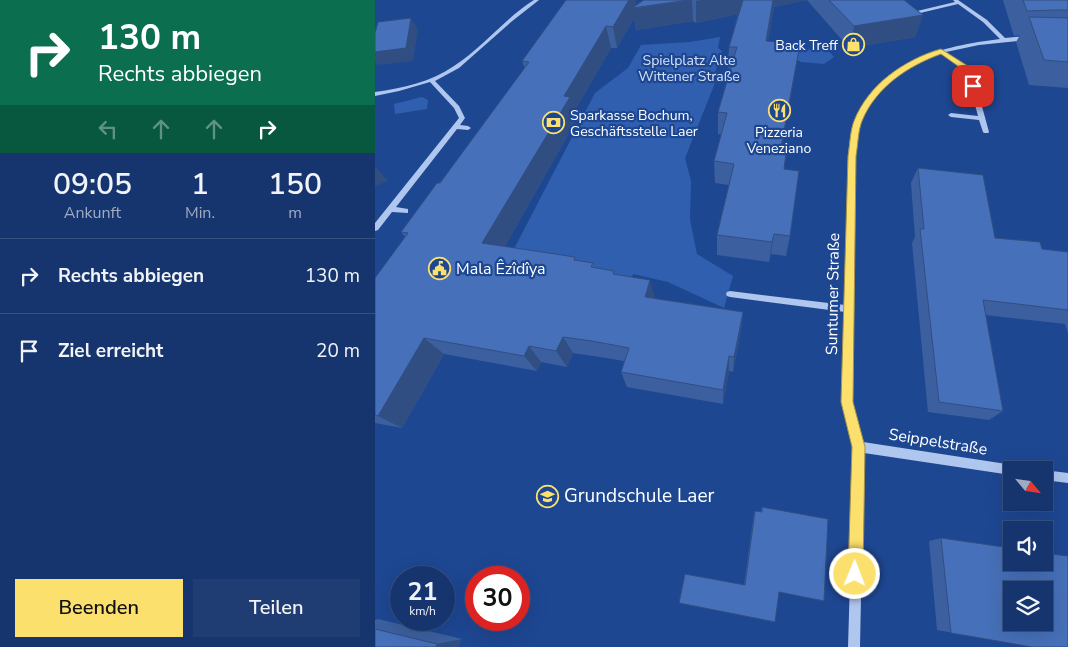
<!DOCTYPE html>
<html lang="de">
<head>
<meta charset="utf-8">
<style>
  :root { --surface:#16356e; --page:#1f3d73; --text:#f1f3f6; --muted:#9eabc2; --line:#355081; --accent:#fce06e }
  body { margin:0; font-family:"Nunito Sans",sans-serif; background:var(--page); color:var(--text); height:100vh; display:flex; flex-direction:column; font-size:19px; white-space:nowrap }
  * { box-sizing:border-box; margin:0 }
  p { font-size:16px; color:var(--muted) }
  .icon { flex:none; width:28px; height:28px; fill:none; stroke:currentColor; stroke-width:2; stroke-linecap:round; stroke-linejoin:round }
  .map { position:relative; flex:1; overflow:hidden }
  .panel { display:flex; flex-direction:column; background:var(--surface); width:375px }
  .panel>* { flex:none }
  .banner { background:#0b6e4f; color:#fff; overflow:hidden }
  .needle { width:32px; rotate:119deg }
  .controls { position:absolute; left:628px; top:461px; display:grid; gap:10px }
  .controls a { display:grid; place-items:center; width:50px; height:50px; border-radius:0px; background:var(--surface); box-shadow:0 5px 20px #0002,0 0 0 1px var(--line); font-size:25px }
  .speed { position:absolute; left:15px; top:566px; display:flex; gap:10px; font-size:25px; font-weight:700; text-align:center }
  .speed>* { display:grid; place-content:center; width:65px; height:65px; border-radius:50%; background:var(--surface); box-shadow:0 5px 20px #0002,0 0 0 1px var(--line); line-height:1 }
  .speed small { font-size:12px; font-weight:400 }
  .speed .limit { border:8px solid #d22; background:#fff; color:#111 }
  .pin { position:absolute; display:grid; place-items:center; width:42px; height:42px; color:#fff; margin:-21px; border-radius:10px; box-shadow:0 2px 8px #0006 }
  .me { position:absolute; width:55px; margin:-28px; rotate:1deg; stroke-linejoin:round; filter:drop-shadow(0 0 4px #0008) }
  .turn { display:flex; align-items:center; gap:18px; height:105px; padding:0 15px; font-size:22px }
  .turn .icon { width:65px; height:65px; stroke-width:2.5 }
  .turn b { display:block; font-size:35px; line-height:42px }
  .lanes { display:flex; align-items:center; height:48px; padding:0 15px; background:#0003; justify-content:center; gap:25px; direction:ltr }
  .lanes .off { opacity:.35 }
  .eta { display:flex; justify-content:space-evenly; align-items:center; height:85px; text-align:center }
  .eta b { font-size:30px; font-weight:600; line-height:35px }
  .primary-button { display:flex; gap:10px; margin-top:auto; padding:10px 15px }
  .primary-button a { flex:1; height:58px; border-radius:0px; background:var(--accent); color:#111; font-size:20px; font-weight:600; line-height:58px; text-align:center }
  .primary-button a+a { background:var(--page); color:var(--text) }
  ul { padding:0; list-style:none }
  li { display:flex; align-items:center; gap:15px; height:75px; padding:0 15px; border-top:1px solid var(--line) }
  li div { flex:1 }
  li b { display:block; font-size:19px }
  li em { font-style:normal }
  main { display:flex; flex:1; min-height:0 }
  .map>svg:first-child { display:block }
  .green { fill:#315faf }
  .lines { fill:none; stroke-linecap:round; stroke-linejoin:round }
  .minor { fill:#afc6ee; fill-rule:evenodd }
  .wall { fill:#3c609f }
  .shaded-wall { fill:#314e82 }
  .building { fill:#4670b9; stroke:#314e82; fill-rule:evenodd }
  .route { fill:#fce06e; stroke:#a49248 }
  .labels { text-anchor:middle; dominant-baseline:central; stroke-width:4.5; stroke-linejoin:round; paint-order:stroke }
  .far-poi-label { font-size:14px; fill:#fff; stroke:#1e4792; text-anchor:end }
  .far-park-label { font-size:14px; fill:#d5e2fa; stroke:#1e4792 }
  .poi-label { font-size:16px; fill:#fff; stroke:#1e4792; text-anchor:start }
  .street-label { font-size:16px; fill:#fff; stroke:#1e4792 }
  .near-poi-label { font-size:19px; fill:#fff; stroke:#1e4792; text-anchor:start }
</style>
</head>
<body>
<main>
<section class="panel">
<div class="banner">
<div class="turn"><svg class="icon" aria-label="right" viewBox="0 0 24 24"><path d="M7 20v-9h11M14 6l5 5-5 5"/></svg><div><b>130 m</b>Rechts abbiegen</div></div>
<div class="lanes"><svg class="icon off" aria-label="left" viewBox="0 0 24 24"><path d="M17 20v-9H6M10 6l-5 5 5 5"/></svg><svg class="icon off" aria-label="ahead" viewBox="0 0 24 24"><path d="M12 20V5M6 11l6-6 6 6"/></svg><svg class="icon off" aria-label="ahead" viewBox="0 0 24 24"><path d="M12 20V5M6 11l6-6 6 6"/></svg><svg class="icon" aria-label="right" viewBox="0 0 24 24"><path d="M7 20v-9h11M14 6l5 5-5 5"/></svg></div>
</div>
<div class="eta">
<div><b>09:05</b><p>Ankunft</p></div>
<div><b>1</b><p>Min.</p></div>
<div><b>150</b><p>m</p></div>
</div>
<ul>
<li><svg class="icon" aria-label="right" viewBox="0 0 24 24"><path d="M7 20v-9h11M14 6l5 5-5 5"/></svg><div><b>Rechts abbiegen</b></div><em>130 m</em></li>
<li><svg class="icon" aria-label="arrive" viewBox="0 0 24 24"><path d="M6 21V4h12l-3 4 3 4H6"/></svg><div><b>Ziel erreicht</b></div><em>20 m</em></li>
</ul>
<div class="primary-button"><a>Beenden</a><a>Teilen</a></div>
</section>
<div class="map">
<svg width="693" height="647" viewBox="0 0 693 647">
  <rect width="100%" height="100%" fill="#1e4792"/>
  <g class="green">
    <path d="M 345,37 L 343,48 L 347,51 L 340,73 L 344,73 L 310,158 L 316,181 L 315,220 L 322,254 L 358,276 L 349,308 L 293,282 L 258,274 L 255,286 L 113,299 L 220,93 L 253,68 L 266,45 L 315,42 Z"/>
    <path d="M 410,48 C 417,49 424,50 431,50 C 444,49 450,46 459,57 L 449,64 L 426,62 L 409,53 Z"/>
    <path d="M 47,97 L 53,100 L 52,109 L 20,114 L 19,104 Z"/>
  </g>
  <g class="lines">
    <g class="minor">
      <path d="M 159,0 L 164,0 L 136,22 L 84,68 L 60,81 L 84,106 L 90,118 L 85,125 L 93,126 L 96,128 L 93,130 L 82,129 L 21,207 L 33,209 L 33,213 L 17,212 L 3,230 L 0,231 L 0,223 L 84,118 L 79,108 L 55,82 L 24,91 L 0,96 L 0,92 C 28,88 56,82 79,66 C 108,47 129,19 159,0 Z"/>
      <path d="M 578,0 L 583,0 L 612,20 L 630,38 L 653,36 L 656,38 L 653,40 L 604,45 L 571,52 L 597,70 L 614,132 L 613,133 L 609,133 L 608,132 L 604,120 L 576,117 L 573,115 L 576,113 L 603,116 L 591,71 L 566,54 C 531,65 500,86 486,121 C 482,132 482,145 480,156 L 477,402 L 488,442 L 638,465 L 642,466 L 643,470 L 636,470 L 636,475 L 489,453 L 485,647 L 473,647 L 479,447 L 467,402 L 470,312 L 355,297 L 352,296 L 351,294 L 352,292 L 355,291 L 470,305 C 471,269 472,234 473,198 C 473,174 471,146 479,123 C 501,61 568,46 625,39 L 608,22 L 583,4 L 541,14 L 538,12 L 580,2 Z"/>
      <path d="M 668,470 L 669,470 L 693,473 L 693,483 L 669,480 Z"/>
    </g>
  </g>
  <g class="wall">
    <path d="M 260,0 L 261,5 L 269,0 L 432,0 L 399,7 L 393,41 L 421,66 L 406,152 L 409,169 L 415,236 L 411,256 L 396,254 L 394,262 L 342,255 L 342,235 L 354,185 L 340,183 L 339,161 L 347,134 L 343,134 L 343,112 L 356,69 L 353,68 L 354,47 L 363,14 L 321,23 L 318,21 L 261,30 L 259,18 L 242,48 L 236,48 L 199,112 L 202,119 L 130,246 L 218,263 L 220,268 L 239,271 L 240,274 L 280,299 L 368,312 L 366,330 L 358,372 L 354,371 L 348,404 L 252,387 L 246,372 L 249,361 L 225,357 L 198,353 L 192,367 L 166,362 L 162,371 L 69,354 L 27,428 L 0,423 L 0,278 L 30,237 L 26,232 L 65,183 L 150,69 L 147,61 Z"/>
    <path d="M 432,0 L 529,0 L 548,15 L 540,37 L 474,48 Z"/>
    <path d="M 628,0 L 693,0 L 693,88 L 654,85 L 641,42 L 645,35 L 639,36 Z"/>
    <path d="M 543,168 L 620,238 L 667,249 L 693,252 L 693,333 L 690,324 L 610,315 L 628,411 L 614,420 L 553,412 L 537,243 L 540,237 L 536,183 Z"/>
    <path d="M 387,507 L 449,601 L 369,585 L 379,513 L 380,511 L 386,512 Z"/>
    <path d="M 566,538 L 657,647 L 562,630 L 554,541 Z"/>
    <path d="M 3,619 L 87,639 L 83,647 L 0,647 L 0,620 Z"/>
  </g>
  <g class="shaded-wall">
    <path d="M 254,0 L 260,0 L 262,8 L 317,0 L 318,21 L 261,30 L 259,18 L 242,48 L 238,27 Z"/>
    <path d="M 326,0 L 370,0 L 369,13 L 321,23 L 321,1 Z"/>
    <path d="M 398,0 L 432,0 L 399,7 L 389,63 L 391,41 Z"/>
    <path d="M 548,15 L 540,37 L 474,48 L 479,26 Z"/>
    <path d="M 36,18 L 43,30 L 38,61 L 3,65 L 0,61 L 0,52 Z"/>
    <path d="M 231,26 L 236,48 L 199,112 L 202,119 L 121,262 L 107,243 L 189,96 Z"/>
    <path d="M 425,44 L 421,66 L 402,174 L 405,152 Z"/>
    <path d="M 0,166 L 13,181 L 0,186 Z"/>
    <path d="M 399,234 L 396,254 L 394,262 L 397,242 Z"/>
    <path d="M 275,280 L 280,298 L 270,297 Z"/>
    <path d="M 368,312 L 366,330 L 358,372 L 359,357 Z"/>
    <path d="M 188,337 L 198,353 L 192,367 L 181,351 Z"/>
    <path d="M 49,338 L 69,354 L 27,428 L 3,416 Z"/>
    <path d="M 154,346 L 166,362 L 162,371 L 149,356 Z"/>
    <path d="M 354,356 L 354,371 L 348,404 L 348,390 Z"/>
    <path d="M 87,639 L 83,647 L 61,647 L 62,644 Z"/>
  </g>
  <g class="building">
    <path d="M 191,0 L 254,0 L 238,27 L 231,26 L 189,96 L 195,97 L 107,243 L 200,257 L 199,260 L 218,263 L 216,267 L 239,271 L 238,274 L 275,280 L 270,297 L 368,312 L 359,357 L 354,356 L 348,390 L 246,372 L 254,348 L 217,341 L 188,337 L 181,351 L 154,346 L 149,356 L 49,338 L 3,416 L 0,415 L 0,278 L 33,233 L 26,232 L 62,183 L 65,183 L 154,62 L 147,61 Z"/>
    <path d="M 269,0 L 314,0 L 257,8 Z"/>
    <path d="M 368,0 L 398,0 L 391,41 L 425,44 L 405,152 L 411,153 L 409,169 L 424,171 L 415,236 L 399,234 L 397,242 L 342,235 L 359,164 L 339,161 L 352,113 L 343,112 L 362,47 L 354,47 Z"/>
    <path d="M 454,0 L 529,0 L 548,15 L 479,26 Z"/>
    <path d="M 648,0 L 693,0 L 693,10 L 680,10 L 652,11 Z"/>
    <path d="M 654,17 L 693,18 L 693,62 L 669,60 Z"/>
    <path d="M 36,18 L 31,48 L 0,52 L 0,33 L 3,22 Z"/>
    <path d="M 543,168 L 608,175 L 620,238 L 665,242 L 667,249 L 693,252 L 693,310 L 608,300 L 628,411 L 564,402 L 545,229 L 549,229 Z"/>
    <path d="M 387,507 L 453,519 L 449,601 L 404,592 L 400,622 L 304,603 L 310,574 L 370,585 L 380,511 L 387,512 Z"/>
    <path d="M 566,538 L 636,548 L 636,562 L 669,562 L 669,553 L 693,556 L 693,647 L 657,647 L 576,633 ZM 636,590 L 669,590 L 669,622 L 636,622 Z"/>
    <path d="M 0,629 L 62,644 L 61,647 L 0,647 Z"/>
  </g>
  <path class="route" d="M 566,49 L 596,68 L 601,88 L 594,86 L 590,71 L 566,54 C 533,66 501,87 487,121 C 483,131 483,145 481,156 L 478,402 L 490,447 L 488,574 L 486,580 L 480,582 L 475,580 L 473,574 L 477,447 L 466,402 L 473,156 C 475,145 475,131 479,121 C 493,85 530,59 566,49 Z"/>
  <defs>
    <symbol id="shop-ring" viewBox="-11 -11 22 22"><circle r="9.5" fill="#1e4792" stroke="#fce06e" stroke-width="1.5"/><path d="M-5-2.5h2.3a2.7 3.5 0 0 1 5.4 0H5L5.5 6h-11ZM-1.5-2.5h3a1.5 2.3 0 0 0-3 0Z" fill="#fce06e"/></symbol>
    <symbol id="restaurant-ring" viewBox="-11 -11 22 22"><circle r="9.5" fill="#1e4792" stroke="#fce06e" stroke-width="1.5"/><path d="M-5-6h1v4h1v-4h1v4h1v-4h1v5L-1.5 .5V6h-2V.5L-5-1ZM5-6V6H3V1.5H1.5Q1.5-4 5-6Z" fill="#fce06e"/></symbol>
    <symbol id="bank-ring" viewBox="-11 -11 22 22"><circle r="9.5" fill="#1e4792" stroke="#fce06e" stroke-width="1.5"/><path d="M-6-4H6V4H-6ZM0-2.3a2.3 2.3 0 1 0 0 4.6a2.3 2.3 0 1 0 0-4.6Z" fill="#fce06e"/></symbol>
    <symbol id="civic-ring" viewBox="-11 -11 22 22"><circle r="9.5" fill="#1e4792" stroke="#fce06e" stroke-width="1.5"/><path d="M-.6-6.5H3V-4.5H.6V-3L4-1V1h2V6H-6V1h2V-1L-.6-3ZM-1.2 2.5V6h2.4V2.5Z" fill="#fce06e"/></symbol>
    <symbol id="school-ring" viewBox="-11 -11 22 22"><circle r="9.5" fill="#1e4792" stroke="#fce06e" stroke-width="1.5"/><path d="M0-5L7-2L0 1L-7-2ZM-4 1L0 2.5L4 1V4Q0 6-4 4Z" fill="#fce06e"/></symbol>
  </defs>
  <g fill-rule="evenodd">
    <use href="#shop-ring" x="466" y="32" width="25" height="25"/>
    <use href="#restaurant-ring" x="392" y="98" width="25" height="25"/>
    <use href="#bank-ring" x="166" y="110" width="25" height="25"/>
    <use href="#civic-ring" x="52" y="256" width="25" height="25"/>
    <use href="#school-ring" x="160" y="484" width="25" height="25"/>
  </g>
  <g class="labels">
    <g class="far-poi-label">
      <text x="463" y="45">Back Treff</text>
      <text x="195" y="115" text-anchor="start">Sparkasse Bochum,<tspan x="195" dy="16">Geschäftsstelle Laer</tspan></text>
      <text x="404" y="132" text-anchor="middle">Pizzeria<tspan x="404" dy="16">Veneziano</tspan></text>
    </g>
    <g class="far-park-label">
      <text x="314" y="60">Spielplatz Alte<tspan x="314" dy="16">Wittener Straße</tspan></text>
    </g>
    <g class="poi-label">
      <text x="81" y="269">Mala Êzîdîya</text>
    </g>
    <g class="street-label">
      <text transform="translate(458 294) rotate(-89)">Suntumer Straße</text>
      <text transform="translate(563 442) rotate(9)">Seippelstraße</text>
    </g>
    <g class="near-poi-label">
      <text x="189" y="496">Grundschule Laer</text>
    </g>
  </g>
</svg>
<div class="controls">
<a><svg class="needle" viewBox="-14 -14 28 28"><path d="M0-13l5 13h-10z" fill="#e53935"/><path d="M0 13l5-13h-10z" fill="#9eabc2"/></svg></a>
<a><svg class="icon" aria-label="sound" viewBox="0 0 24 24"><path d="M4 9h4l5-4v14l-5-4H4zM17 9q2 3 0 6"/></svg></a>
<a><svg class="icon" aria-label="layers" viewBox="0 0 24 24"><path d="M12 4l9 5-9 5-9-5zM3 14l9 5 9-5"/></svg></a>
</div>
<div class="speed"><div>21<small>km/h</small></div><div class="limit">30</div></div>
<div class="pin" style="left:598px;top:86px;background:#d93025"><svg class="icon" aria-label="arrive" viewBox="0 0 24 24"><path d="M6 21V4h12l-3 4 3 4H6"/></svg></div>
<svg class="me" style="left:480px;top:574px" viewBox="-20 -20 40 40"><circle r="17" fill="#fce06e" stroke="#fff" stroke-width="3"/><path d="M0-11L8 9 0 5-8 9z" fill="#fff"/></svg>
</div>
</main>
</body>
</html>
